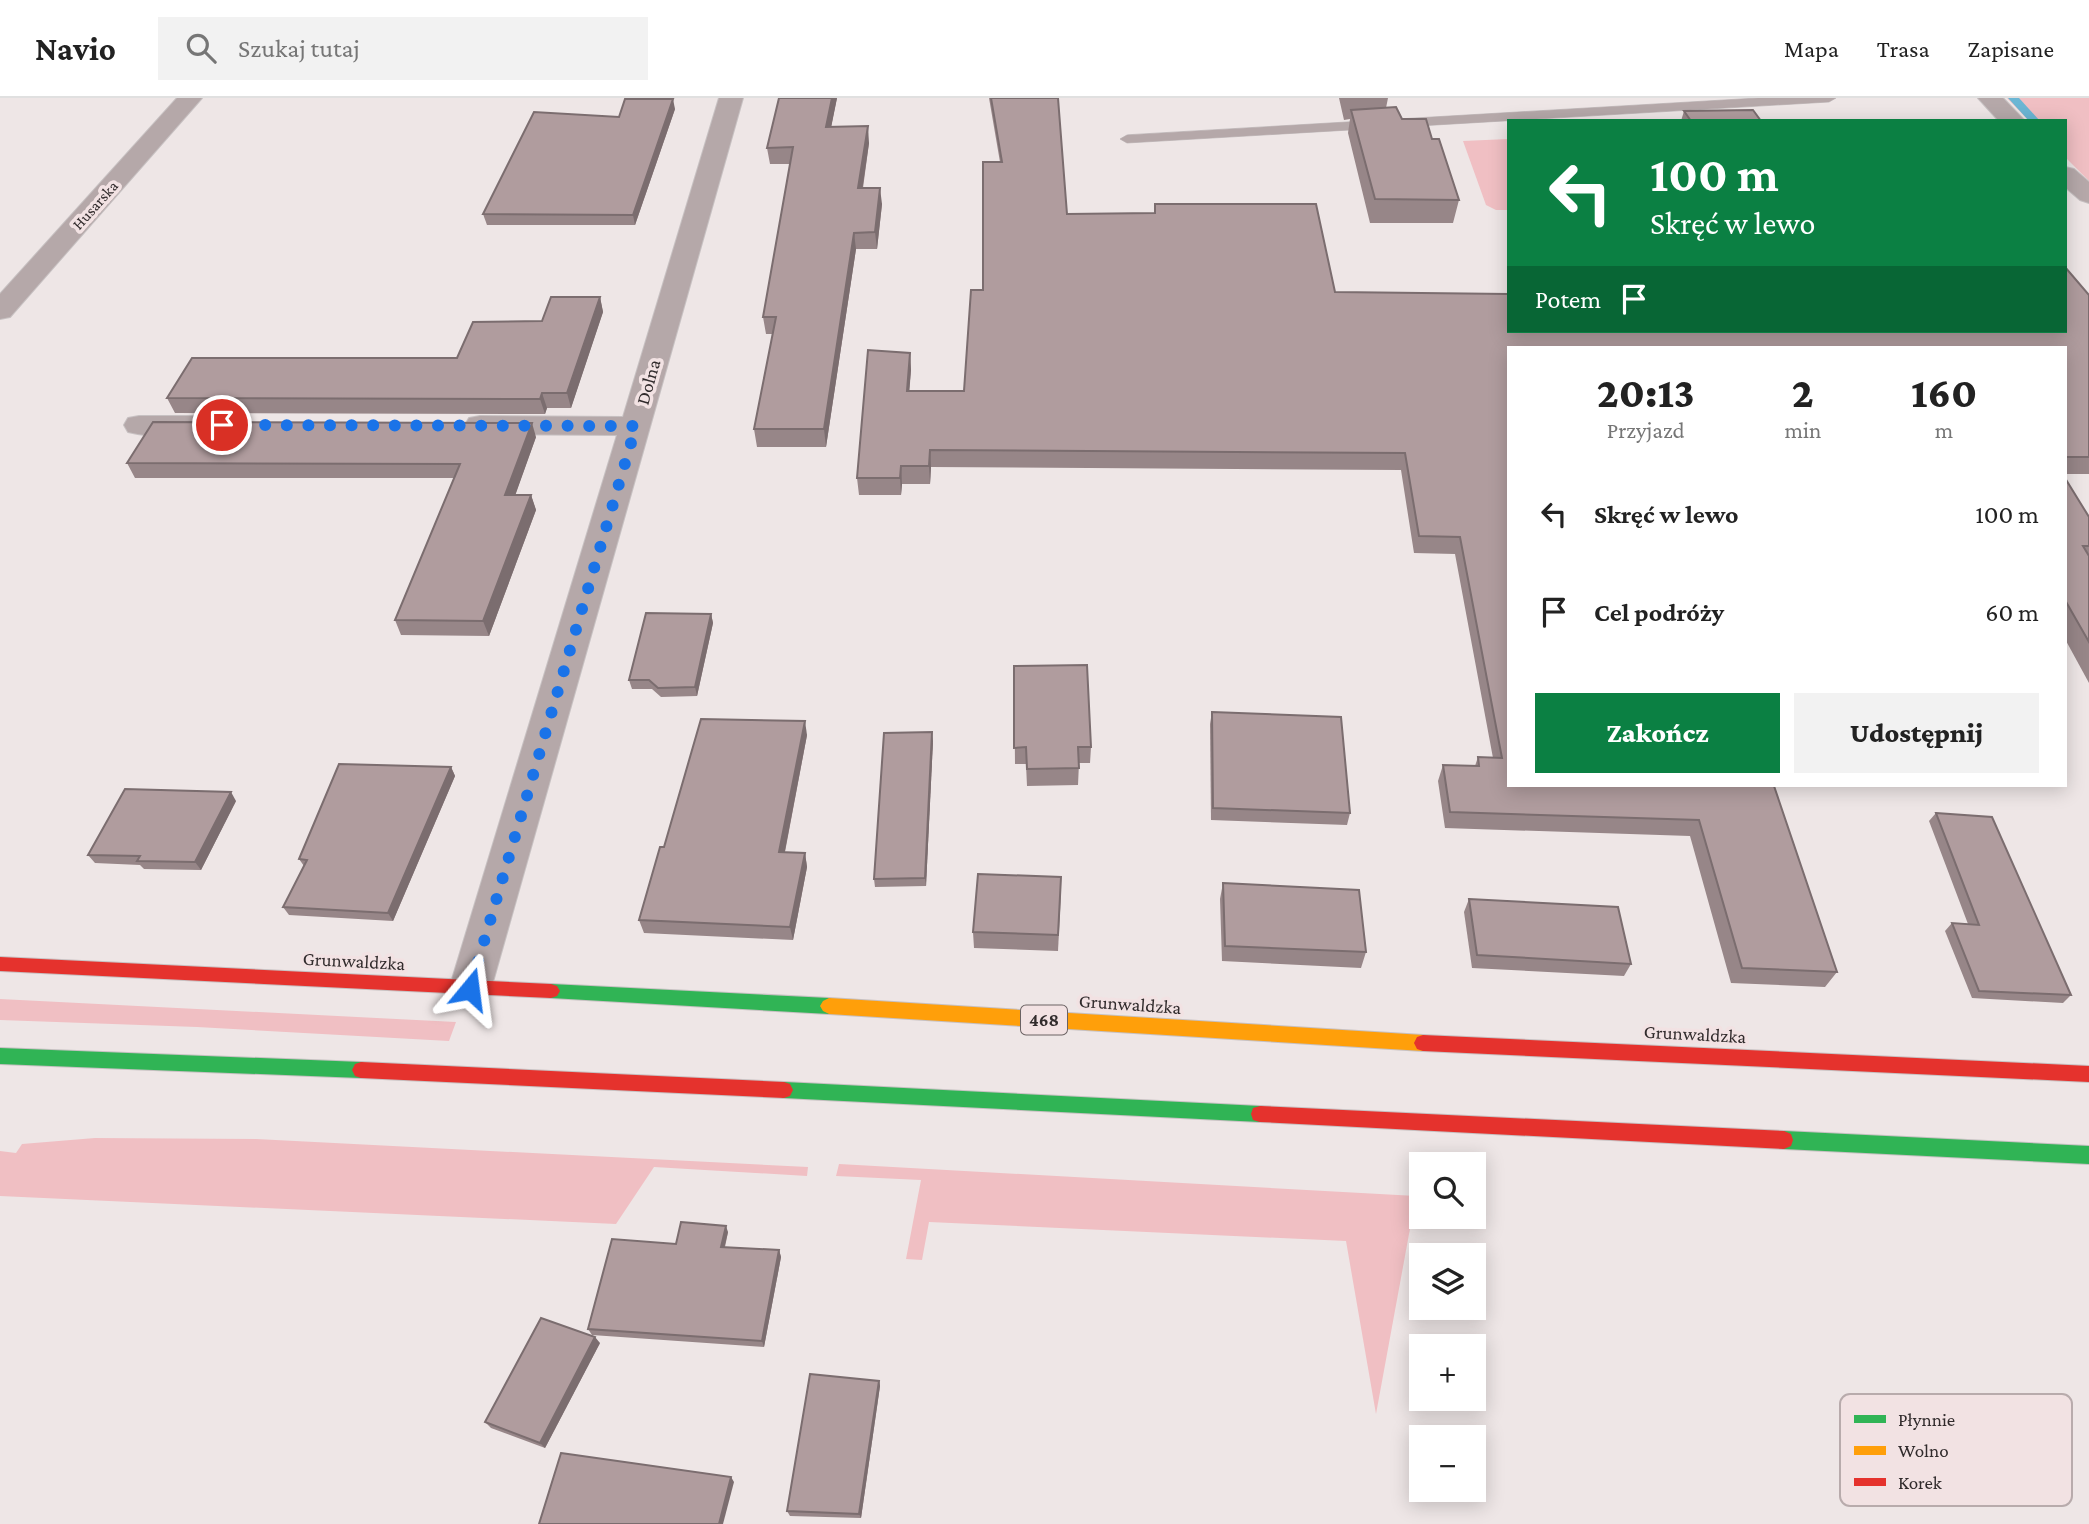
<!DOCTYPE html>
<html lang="pl">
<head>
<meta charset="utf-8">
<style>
  :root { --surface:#fff; --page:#f2f2f2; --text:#222; --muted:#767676; --line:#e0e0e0; --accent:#0b8043 }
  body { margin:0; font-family:"Crimson Pro",serif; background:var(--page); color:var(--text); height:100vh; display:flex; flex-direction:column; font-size:26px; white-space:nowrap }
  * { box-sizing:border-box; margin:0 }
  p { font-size:23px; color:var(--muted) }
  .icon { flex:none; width:38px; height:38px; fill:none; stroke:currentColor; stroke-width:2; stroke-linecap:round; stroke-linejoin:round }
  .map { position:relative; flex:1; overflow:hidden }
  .sheet { position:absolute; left:1507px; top:248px; width:560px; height:441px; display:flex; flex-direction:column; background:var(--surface); border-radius:0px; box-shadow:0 4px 18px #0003 }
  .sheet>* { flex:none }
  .guide { position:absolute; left:1507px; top:21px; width:560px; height:214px; border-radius:0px; box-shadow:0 4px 18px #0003; background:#0b8043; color:#fff; overflow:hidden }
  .controls { position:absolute; left:1409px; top:1054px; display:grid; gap:14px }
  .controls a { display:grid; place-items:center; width:77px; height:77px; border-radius:0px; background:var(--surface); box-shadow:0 4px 18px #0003; font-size:35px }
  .pin { position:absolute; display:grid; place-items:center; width:60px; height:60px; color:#fff; margin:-30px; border:4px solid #fff; border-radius:50%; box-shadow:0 2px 7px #0007 }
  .me { position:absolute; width:77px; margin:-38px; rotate:16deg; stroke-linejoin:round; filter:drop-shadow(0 0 5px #0008) }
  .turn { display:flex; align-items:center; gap:24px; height:147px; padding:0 28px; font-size:32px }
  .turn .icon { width:91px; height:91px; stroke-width:2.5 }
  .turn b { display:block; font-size:49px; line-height:60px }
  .then { display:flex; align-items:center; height:66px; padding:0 28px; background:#0003; gap:14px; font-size:26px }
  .eta { display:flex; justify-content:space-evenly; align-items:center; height:119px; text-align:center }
  .eta b { font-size:42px; font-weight:800; line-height:49px }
  .cta { display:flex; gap:14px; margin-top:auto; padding:14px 28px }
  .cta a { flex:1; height:80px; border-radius:0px; background:var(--accent); color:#fff; font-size:28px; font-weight:800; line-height:80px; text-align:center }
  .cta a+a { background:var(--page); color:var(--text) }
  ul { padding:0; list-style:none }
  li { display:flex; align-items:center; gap:21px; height:98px; padding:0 28px }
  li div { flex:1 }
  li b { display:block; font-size:26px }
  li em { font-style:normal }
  header { display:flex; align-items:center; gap:42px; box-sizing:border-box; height:98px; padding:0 35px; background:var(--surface); border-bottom:2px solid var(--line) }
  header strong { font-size:33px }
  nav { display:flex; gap:38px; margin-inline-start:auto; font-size:24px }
  .search { width:490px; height:63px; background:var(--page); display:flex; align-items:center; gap:18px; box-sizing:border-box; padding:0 24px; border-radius:0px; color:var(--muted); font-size:26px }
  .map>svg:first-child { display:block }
  .green { fill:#f0bfc3 }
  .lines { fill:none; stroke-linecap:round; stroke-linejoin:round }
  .stream { fill:#6bb6d4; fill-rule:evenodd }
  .lane-casing { stroke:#c7c1c2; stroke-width:1 }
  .street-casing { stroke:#c7c1c2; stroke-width:2 }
  .fast-casing { stroke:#c7c1c2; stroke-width:2 }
  .slow-casing { stroke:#c7c1c2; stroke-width:2 }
  .jam-casing { stroke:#c7c1c2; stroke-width:2 }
  .lane { fill:#b5a8a9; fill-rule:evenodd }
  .street { fill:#b5a8a9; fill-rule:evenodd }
  .fast { fill:#30b455; fill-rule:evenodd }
  .slow { fill:#ff9f0a; fill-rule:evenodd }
  .jam { fill:#e5322d; fill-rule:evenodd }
  .wall { fill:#978688 }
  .shaded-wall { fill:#7b6d6f }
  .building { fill:#b09c9e; stroke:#7b6d6f; stroke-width:2 }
  .route { stroke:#1a73e8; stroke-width:12; stroke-dasharray:0 21.6 }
  .labels { text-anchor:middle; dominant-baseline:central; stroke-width:7; stroke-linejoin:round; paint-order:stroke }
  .far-street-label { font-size:16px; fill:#312b2c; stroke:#f2e2e3 }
  .shield { fill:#f2e2e3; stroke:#6b6263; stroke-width:2 }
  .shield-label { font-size:18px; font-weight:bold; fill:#312b2c }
  .street-label { font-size:19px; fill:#312b2c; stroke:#f2e2e3 }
  .key { fill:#f2e2e3; stroke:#b8abac; stroke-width:2 }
  .key-label { font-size:19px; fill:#312b2c }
</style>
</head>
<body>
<header>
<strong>Navio</strong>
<div class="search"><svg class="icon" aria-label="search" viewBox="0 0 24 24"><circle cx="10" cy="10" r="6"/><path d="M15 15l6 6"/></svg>Szukaj tutaj</div>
<nav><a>Mapa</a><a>Trasa</a><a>Zapisane</a></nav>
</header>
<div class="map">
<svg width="2089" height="1426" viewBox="0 0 2089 1426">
  <rect width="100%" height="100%" fill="#eee6e6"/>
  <g class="green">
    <path d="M 2007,0 L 2089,0 L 2089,83 L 2065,59 L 2065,23 L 2029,23 Z"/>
    <path d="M 1508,41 L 1508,112 L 1496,112 L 1486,107 L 1463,43 Z"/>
    <path d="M 0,901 L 456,924 L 449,943 L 197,929 L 0,922 Z"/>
    <path d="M 95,1040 L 256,1041 L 808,1069 L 807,1078 L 654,1069 L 616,1126 L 0,1098 L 0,1053 L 16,1055 L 22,1046 Z"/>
    <path d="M 839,1066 L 1416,1098 L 1376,1316 L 1346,1143 L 929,1124 L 922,1162 L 906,1161 L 921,1082 L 836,1078 Z"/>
  </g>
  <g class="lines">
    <path class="stream" d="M 2008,0 L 2019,0 L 2040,23 L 2029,23 Z"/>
    <defs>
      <path id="lane" d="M 1758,0 L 1836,0 L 1829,4 L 1127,45 L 1120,41 L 1127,37 Z"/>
      <g id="street">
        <path d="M 177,0 L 202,0 L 10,219 L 0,221 L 0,196 Z"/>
        <path d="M 719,0 L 743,0 L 491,891 L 485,904 L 470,909 L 455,904 L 449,891 L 617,337 L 480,336 L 469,334 L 465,327 L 469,320 L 480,318 L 623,319 Z"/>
        <path d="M 1978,0 L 2003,0 L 2025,23 L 1999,23 Z"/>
        <path d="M 2065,69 L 2074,71 L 2089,84 L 2089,105 L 2080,102 L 2065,89 Z"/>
        <path d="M 139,318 L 203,318 L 214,320 L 218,327 L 214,334 C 189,340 153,340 128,334 L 124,327 L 128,320 Z"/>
      </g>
      <g id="fast">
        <path d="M 551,886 L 829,900 L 835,903 L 838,908 L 835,913 L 829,916 L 551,900 L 545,898 L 542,893 L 545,888 Z"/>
        <path d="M 0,950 L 361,964 L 367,966 L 370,972 L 367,978 L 361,980 L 0,966 Z"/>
        <path d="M 784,984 L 1260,1008 L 1267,1010 L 1269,1016 L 1267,1022 L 1260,1024 L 784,1000 L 778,998 L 775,992 L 778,986 Z"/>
        <path d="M 1784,1033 L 2089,1048 L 2089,1066 L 1784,1051 L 1777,1048 L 1775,1042 L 1777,1036 Z"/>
      </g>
      <path id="slow" d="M 829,900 L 1423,937 L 1429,939 L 1432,945 L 1429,951 L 1423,953 L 829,916 L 823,913 L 820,908 L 823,903 Z"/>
      <g id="jam">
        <path d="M 0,859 L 551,886 L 557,888 L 560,893 L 557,898 L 551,900 L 0,873 Z"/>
        <path d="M 1423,937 L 2089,968 L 2089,984 L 1423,953 L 1417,951 L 1414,945 L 1417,939 Z"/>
        <path d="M 361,964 L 784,984 L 790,986 L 793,992 L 790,998 L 784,1000 L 361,980 L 355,978 L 352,972 L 355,966 Z"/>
        <path d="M 1260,1008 L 1784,1033 L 1791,1036 L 1793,1042 L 1791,1048 L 1784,1051 L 1260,1024 L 1253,1022 L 1251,1016 L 1253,1010 Z"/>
      </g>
    </defs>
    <use href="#lane" class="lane-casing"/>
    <use href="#street" class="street-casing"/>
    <use href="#fast" class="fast-casing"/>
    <use href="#slow" class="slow-casing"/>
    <use href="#jam" class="jam-casing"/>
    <use href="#lane" class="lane"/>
    <use href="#street" class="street"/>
    <use href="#fast" class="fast"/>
    <use href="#slow" class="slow"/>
    <use href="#jam" class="jam"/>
  </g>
  <g class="wall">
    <path d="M 779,0 L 837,0 L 831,29 L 869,45 L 863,90 L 882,106 L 877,151 L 856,151 L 826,349 L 757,349 L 754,331 L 773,236 L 766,236 L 763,219 L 790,66 L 770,66 L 767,50 Z"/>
    <path d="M 989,0 L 1058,0 L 1067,116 L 1154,115 L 1155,106 L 1335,194 L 1508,233 L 2089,197 L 2089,376 L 2065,376 L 2065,250 L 1508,250 L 1508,688 L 1774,688 L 1837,874 L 1825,889 L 1731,885 L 1690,738 L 1445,730 L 1438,683 L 1443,667 L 1475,668 L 1478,659 L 1493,660 L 1455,456 L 1414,455 L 1401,372 L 931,369 L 930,386 L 902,386 L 901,397 L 859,397 L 857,380 L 910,255 L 911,272 L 909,293 L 964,293 L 983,192 L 1000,64 Z"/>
    <path d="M 1339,0 L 1388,0 L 1386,10 L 1432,41 L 1459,102 L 1453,125 L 1370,125 L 1348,35 L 1350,21 L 1344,22 Z"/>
    <path d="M 675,11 L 635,127 L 487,127 L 483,116 L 619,19 Z"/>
    <path d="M 1684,13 L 1761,23 L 1681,23 Z"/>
    <path d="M 600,199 L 603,214 L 571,310 L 547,310 L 545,316 L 175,315 L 167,300 L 457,260 Z"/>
    <path d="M 536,339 L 515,397 L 531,397 L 536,412 L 489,538 L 401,537 L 395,522 L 454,380 L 135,380 L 127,365 Z"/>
    <path d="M 2065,380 L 2089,419 L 2089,585 L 2065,541 Z"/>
    <path d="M 711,516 L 713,525 L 697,598 L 661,599 L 652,591 L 632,591 L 629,582 Z"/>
    <path d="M 1014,568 L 1091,649 L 1090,665 L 1079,665 L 1078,687 L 1027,688 L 1026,666 L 1015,666 Z"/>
    <path d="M 1212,614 L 1350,715 L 1347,727 L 1211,722 L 1210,626 Z"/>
    <path d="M 807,637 L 785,754 L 805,755 L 807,769 L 793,842 L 644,835 L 639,822 L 664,749 Z"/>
    <path d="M 933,643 L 926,788 L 875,789 L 874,781 Z"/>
    <path d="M 451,669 L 455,678 L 393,823 L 289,817 L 283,809 L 304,768 L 299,761 Z"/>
    <path d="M 236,703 L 201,772 L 144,771 L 140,767 L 95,765 L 88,757 Z"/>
    <path d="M 1936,715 L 2071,897 L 2063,905 L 1972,900 L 1945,833 L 1952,825 L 1968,826 L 1929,723 Z"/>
    <path d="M 1223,785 L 1366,854 L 1361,870 L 1222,863 L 1220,801 Z"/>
    <path d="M 1061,795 L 1058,853 L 974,850 L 973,834 Z"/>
    <path d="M 1469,801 L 1631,866 L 1624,878 L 1472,870 L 1464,814 Z"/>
    <path d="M 728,1134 L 725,1149 L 779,1152 L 781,1159 L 764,1249 L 592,1237 L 588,1231 L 676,1146 Z"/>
    <path d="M 600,1245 L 545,1350 L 491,1330 L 485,1324 Z"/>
    <path d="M 879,1283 L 880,1288 L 861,1420 L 790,1418 L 787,1413 Z"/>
  </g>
  <g class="shaded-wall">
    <path d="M 832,0 L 837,0 L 828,45 L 826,29 Z"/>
    <path d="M 673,1 L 675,11 L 635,127 L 633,117 Z"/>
    <path d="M 868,28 L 869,45 L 860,107 L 858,90 Z"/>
    <path d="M 880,90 L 882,106 L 877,151 L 875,134 Z"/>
    <path d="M 854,135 L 856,151 L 826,349 L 824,331 Z"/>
    <path d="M 600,199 L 603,214 L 571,310 L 567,295 Z"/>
    <path d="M 910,255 L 911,272 L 908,310 L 907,293 Z"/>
    <path d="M 542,295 L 547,310 L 545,316 L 540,301 Z"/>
    <path d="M 532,325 L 536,339 L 510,412 L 505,397 Z"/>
    <path d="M 930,352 L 931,369 L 930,386 L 929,368 Z"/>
    <path d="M 901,368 L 902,386 L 901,397 L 900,380 Z"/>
    <path d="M 531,397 L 536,412 L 489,538 L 483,523 Z"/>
    <path d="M 711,516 L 713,525 L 697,598 L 695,589 Z"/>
    <path d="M 805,623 L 807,637 L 782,768 L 779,754 Z"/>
    <path d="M 932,634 L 933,643 L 926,788 L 925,780 Z"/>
    <path d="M 451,669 L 455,678 L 393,823 L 388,815 Z"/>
    <path d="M 231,694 L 236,703 L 201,772 L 195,764 Z"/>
    <path d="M 805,755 L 807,769 L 793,842 L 790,829 Z"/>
    <path d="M 726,1128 L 728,1134 L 723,1155 L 721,1149 Z"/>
    <path d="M 779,1152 L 781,1159 L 764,1249 L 762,1243 Z"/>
    <path d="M 595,1239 L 600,1245 L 545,1350 L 540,1345 Z"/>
    <path d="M 879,1283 L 880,1288 L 861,1420 L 859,1416 Z"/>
    <path d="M 731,1379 L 734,1384 L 723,1426 L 719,1426 Z"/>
  </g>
  <g class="building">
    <path d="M 779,0 L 832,0 L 826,29 L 868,28 L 858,90 L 880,90 L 875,134 L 854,135 L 824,331 L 754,331 L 776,219 L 763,219 L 793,49 L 767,50 Z"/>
    <path d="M 991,0 L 1058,0 L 1067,116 L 1155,115 L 1155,106 L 1316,106 L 1335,194 L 1508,196 L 1508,233 L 2065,233 L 2065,169 L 2089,197 L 2089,359 L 2065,359 L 2065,250 L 1508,250 L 1508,688 L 1774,688 L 1837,874 L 1742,870 L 1699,722 L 1450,714 L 1443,667 L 1479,668 L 1478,659 L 1502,660 L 1460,439 L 1419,438 L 1405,355 L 930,352 L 929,368 L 901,368 L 900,380 L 857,380 L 868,252 L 910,255 L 907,293 L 964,293 L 971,192 L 983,192 L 983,64 L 1002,64 Z"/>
    <path d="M 625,1 L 673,1 L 633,117 L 483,116 L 534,14 L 619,19 Z"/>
    <path d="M 1396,9 L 1402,21 L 1426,21 L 1432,41 L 1439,41 L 1459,102 L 1375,101 L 1351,12 Z"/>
    <path d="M 1753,12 L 1761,23 L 1691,23 L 1684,13 Z"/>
    <path d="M 551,199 L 600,199 L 567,295 L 542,295 L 540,301 L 167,300 L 192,260 L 457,260 L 473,224 L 542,223 Z"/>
    <path d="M 153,324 L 532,325 L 505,397 L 531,397 L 483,523 L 395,522 L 460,366 L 127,365 Z"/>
    <path d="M 2065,380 L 2089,419 L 2089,448 L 2083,448 L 2089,458 L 2089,544 L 2065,502 Z"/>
    <path d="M 646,515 L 711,516 L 695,589 L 658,590 L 649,582 L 629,582 Z"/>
    <path d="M 1087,567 L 1091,649 L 1078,649 L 1079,670 L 1027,671 L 1026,649 L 1014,650 L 1014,568 Z"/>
    <path d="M 1212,614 L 1341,619 L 1350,715 L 1213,710 Z"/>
    <path d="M 701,621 L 805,623 L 779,754 L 805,755 L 790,829 L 639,822 L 660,749 L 664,749 Z"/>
    <path d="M 932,634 L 925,780 L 874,781 L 884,635 Z"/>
    <path d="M 339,666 L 451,669 L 388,815 L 283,809 L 307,762 L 299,761 Z"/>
    <path d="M 125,691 L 231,694 L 195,764 L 137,763 L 140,758 L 88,757 Z"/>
    <path d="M 1936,715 L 1992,719 L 2071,897 L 1979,893 L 1952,825 L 1979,827 Z"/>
    <path d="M 978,776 L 1061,779 L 1058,837 L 973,834 Z"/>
    <path d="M 1223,785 L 1359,792 L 1366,854 L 1225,848 Z"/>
    <path d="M 1469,801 L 1618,809 L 1631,866 L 1477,857 Z"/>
    <path d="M 681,1124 L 726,1128 L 721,1149 L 779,1152 L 762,1243 L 588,1231 L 612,1141 L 676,1146 Z"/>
    <path d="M 541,1220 L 595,1239 L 540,1345 L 485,1324 Z"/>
    <path d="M 810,1276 L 879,1283 L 859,1416 L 787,1413 Z"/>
    <path d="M 561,1355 L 731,1379 L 719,1426 L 539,1426 Z"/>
  </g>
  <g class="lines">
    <path class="route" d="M 222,327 L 636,328 L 470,891"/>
  </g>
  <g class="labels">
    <g class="far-street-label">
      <text transform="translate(95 107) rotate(-48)">Husarska</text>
    </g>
    <rect class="shield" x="1021" y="907.5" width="46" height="29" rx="5"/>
    <g class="shield-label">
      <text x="1044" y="922">468</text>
    </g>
    <g class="street-label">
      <text transform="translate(648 284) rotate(-74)">Dolna</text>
      <text transform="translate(354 863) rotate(3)">Grunwaldzka</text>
      <text transform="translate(1130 906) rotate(4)">Grunwaldzka</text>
      <text transform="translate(1695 936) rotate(3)">Grunwaldzka</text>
    </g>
  </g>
  <rect x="1840" y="1296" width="232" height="112" rx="10" class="key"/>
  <rect x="1854" y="1317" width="32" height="8" fill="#30b455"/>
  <rect x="1854" y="1348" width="32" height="9" fill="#ff9f0a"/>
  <rect x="1854" y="1380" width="32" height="8" fill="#e5322d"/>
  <g class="key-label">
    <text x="1898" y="1328">Płynnie</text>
    <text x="1898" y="1359">Wolno</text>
    <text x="1898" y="1391">Korek</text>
  </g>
</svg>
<div class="controls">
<a><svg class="icon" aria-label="search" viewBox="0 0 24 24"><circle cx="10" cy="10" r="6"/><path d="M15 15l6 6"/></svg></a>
<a><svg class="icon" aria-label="layers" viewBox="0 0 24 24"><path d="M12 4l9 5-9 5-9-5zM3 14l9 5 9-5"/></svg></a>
<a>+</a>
<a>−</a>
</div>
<div class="pin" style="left:222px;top:327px;background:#d93025"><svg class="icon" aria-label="arrive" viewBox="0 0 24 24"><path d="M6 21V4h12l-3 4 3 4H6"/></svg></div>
<svg class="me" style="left:470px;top:891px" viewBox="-20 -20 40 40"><path d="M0-17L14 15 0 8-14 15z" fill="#1a73e8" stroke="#fff" stroke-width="4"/></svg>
<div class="guide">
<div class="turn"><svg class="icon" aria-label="left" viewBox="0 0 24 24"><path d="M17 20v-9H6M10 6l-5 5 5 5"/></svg><div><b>100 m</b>Skręć w lewo</div></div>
<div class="then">Potem<svg class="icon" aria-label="arrive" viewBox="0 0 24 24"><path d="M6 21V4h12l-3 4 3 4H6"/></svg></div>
</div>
<section class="sheet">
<div class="eta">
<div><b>20:13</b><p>Przyjazd</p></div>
<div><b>2</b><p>min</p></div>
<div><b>160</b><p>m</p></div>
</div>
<ul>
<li><svg class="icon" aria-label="left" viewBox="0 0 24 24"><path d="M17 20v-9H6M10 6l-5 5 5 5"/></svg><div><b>Skręć w lewo</b></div><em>100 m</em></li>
<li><svg class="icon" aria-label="arrive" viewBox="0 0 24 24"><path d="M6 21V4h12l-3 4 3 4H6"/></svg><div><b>Cel podróży</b></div><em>60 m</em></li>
</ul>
<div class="cta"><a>Zakończ</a><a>Udostępnij</a></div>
</section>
</div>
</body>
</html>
